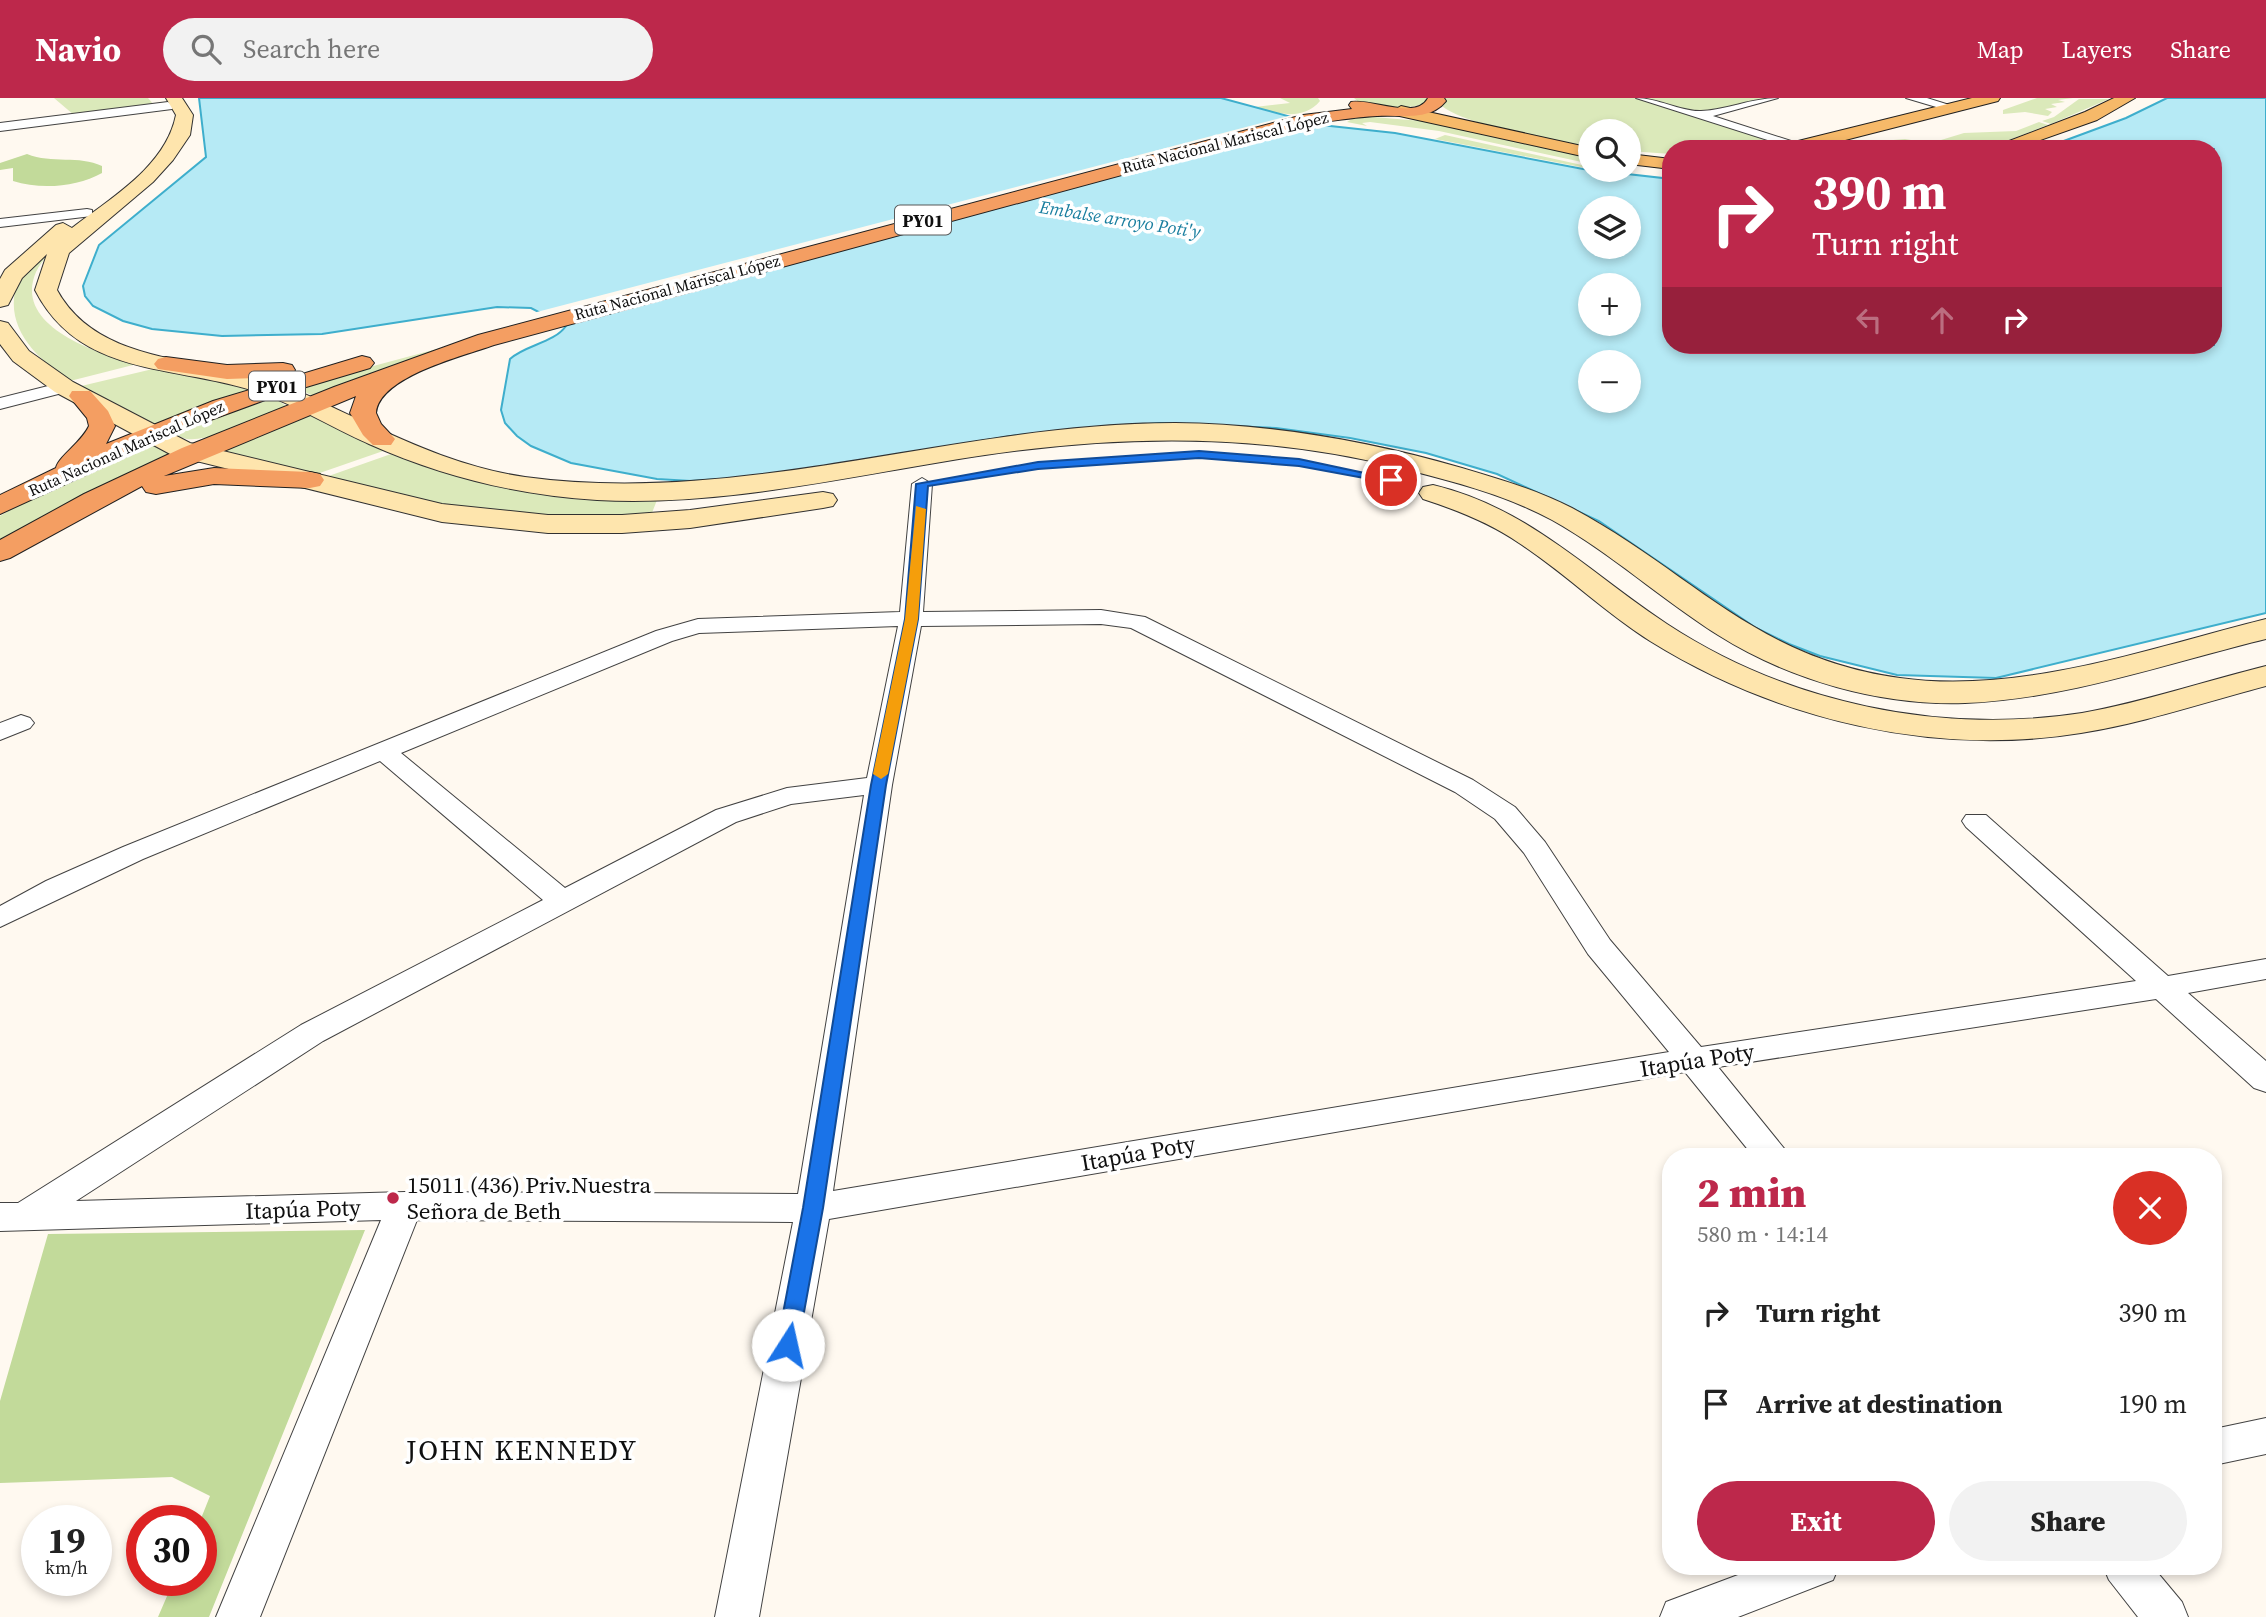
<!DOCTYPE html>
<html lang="en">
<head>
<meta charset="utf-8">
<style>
  :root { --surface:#fff; --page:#f2f2f2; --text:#222; --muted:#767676; --accent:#bd284b }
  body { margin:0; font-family:"Source Serif 4",serif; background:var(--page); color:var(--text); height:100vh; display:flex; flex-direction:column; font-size:26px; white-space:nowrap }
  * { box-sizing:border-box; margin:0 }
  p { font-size:23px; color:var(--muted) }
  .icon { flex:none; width:38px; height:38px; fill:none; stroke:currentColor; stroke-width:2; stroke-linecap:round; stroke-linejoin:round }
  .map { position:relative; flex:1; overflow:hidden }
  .panel { position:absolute; left:1662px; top:1050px; width:560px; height:427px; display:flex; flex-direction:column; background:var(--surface); border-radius:28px; box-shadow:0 4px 10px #0003 }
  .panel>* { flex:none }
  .hud { position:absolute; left:1662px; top:42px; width:560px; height:214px; border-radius:28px; box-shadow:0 4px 10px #0003; background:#bd284b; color:#fff; overflow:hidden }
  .controls { position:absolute; left:1578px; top:21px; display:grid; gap:14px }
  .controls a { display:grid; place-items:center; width:63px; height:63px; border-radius:50%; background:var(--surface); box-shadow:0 4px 10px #0003; font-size:35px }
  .speed { position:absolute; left:21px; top:1407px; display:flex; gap:14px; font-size:35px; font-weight:700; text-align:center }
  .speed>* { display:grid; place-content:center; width:91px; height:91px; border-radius:50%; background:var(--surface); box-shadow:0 4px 10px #0003; line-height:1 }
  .speed small { font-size:18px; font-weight:400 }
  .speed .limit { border:10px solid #d22; background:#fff; color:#111 }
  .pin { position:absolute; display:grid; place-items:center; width:60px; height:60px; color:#fff; margin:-30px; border:4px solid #fff; border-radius:50%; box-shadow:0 2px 7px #0007 }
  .me { position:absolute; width:77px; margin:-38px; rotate:10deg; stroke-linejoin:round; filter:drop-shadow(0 0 5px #0008) }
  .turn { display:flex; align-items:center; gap:24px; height:147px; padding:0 35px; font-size:32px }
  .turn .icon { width:91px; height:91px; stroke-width:2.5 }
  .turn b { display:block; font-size:49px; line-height:60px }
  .lanes { display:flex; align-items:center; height:66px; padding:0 35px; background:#0003; justify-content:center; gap:35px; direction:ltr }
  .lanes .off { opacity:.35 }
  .round { display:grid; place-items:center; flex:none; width:74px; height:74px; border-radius:37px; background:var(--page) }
  .summary { display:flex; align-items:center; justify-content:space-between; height:119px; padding:0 35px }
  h1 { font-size:42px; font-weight:800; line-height:52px; color:var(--accent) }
  .action { display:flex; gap:14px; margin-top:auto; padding:14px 35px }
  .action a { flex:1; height:80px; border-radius:42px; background:var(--accent); color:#fff; font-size:28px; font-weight:800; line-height:80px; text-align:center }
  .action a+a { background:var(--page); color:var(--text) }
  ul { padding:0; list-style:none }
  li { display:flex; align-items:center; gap:21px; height:91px; padding:0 35px }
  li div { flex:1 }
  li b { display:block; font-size:26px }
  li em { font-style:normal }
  header { display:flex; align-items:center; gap:42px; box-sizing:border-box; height:98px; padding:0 35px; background:var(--accent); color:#fff }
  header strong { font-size:33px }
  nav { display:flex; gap:38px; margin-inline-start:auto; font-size:24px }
  .search { width:490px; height:63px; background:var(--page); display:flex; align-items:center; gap:18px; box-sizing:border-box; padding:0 24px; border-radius:38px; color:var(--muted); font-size:26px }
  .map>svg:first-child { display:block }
  .green { fill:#dbe9ba }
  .forest { fill:#c2da9a }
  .water { fill:#b6eaf5; stroke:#3eaecc; stroke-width:2; fill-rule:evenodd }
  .pier { fill:#fff9f0 }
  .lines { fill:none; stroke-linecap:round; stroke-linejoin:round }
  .minor-casing { stroke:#424242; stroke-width:2 }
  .secondary-casing { stroke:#313131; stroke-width:2 }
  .primary-casing { stroke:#202020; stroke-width:2 }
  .trunk-casing { stroke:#202020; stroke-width:2 }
  .minor { fill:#fff; fill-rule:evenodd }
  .secondary { fill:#fee5ad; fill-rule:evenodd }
  .primary { fill:#f6b969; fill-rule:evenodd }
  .trunk { fill:#f49e62; fill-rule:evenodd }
  .route { fill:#1a73e8; stroke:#114b97; stroke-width:2 }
  .slow { fill:#f59e0b }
  .poi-dot { fill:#bd284b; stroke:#fff; stroke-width:2.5 }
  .labels { text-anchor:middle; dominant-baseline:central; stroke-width:7; stroke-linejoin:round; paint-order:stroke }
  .far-street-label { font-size:16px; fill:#0f0f0f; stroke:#fff }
  .far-water-label { font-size:18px; font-style:italic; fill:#197e9f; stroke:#fff }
  .shield { fill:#fff; stroke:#575757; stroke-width:2 }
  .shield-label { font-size:18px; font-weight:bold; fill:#0f0f0f }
  .near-street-label { font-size:23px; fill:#0f0f0f; stroke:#fff }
  .near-poi-label { font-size:23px; fill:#0f0f0f; stroke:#fff; text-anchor:start }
  .near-quarter-label { font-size:28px; letter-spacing:2px; fill:#0f0f0f; stroke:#fff }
</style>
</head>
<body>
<header>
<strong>Navio</strong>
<div class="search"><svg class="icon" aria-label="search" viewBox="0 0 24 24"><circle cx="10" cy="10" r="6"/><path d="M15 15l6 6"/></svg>Search here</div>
<nav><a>Map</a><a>Layers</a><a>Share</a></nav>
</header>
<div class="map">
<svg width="2266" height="1519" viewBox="0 0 2266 1519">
  <rect width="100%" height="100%" fill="#fff9f0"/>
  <g class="green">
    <path d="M 54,0 L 148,0 L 154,7 L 74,17 Z"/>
    <path d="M 1280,0 L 1318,0 L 1320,3 C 1303,23 1277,16 1255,9 L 1290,5 Z"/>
    <path d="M 1354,0 L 1429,0 L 1430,4 C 1414,11 1367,14 1354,0 Z"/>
    <path d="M 1436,0 L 1772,0 L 1700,17 L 1802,48 L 1671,51 L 1671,56 L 1629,53 L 1629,33 L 1591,33 L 1591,49 C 1564,44 1442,25 1436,0 Z"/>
    <path d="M 2037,0 L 2073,0 L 2058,2 L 2065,4 L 2051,6 L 2057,9 L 2045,11 L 2052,14 L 2048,18 L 2025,14 L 2003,16 L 2003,12 Z"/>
    <path d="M 2079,1 L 2109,1 L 2051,26 L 2042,23 L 2054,19 Z"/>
    <path d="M 1373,19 L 1434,24 L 1591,60 L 1591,66 L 1439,33 L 1370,24 L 1362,25 L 1367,28 L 1347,24 L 1354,20 Z"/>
    <path d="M 2039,24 L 2048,27 C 2019,37 1966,66 1941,42 L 1964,35 L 2016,33 Z"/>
    <path d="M 1445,37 L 1591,69 L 1591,71 L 1435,41 Z"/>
    <path d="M 1905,41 L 1923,44 L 1935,51 L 1885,51 L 1878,47 L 1882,43 Z"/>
    <path d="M 55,147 C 49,156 40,165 36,174 C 12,229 100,256 137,266 L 70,283 C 36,260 0,227 19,180 C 29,168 43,158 55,147 Z"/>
    <path d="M 448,248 L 315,299 L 295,289 Z"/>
    <path d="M 157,270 L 258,291 L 149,332 L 77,289 Z"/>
    <path d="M 275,300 L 286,308 C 265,317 192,355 177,336 L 178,332 Z"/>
    <path d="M 308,312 L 386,352 L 314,377 L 204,352 Z"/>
    <path d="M 145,342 L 172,356 L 0,445 L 0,418 L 74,376 Z"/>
    <path d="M 391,356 C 486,393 556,402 657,402 L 650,420 L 585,423 L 456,413 L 323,380 Z"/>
  </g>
  <g class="forest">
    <path d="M 27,56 C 52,66 79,57 102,68 L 102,75 C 77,89 41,92 13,83 L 13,70 L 0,72 L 0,65 Z"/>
    <path d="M 365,1132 L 209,1519 L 158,1519 L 174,1482 L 201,1482 L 200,1423 L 210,1398 L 172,1379 L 0,1385 L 0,1303 L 48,1136 Z"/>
  </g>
  <path class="water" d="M 199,0 L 1221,0 L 1321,27 L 1395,35 L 1583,71 L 1671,81 L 1671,247 L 2214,247 L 2214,51 L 2042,51 L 2126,20 L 2167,0 L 2266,0 L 2266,515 L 1996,580 L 1897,577 L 1820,558 L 1789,546 L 1756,530 L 1599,423 L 1497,376 L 1426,355 L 1350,340 L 1276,330 L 1160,325 L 1018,337 L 762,378 L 691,383 L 657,381 L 571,365 L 531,348 L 517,338 L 505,325 L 501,312 L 510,261 C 525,247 554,245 566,228 L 531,210 L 497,209 L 322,236 L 222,238 L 152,231 L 123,223 L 93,208 L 85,198 L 83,188 L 99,147 L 206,59 ZM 1591,110 L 1629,110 L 1629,149 L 1591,149 ZM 1591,187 L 1629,187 L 1629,226 L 1591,226 ZM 1591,264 L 1629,264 L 1629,303 L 1591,303 Z"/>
  <path class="pier" d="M 1292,17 L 1315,23 L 557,225 L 533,215 Z"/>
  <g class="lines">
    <defs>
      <g id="minor">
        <path d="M 1636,0 C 1658,0 1682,14 1701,13 C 1727,12 1751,0 1778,0 L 1713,18 L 1816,51 L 1796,51 Z"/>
        <path d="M 1906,0 L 1927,0 L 1959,10 L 1953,14 Z"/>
        <path d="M 168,4 L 174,8 L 172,11 L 0,33 L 0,25 Z"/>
        <path d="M 87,111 L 92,112 L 92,118 L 0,129 L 0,121 Z"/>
        <path d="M 64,284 L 70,285 L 73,289 L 70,293 L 0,311 L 0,300 Z"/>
        <path d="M 922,380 L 932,386 L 923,514 L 1101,512 L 1145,519 L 1473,682 L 1515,709 L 1545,744 L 1610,842 L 1701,949 L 2136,883 L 1966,729 L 1962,723 L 1966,717 L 1986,717 L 2168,878 L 2266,861 L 2266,881 L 2188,895 L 2266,963 L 2266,994 L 2254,990 L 2156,901 L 1718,969 L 1791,1059 L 1754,1059 L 1685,974 L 829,1121 L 759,1519 L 715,1519 L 793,1124 L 417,1122 L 260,1519 L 216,1519 L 381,1122 L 0,1133 L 0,1105 L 18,1105 L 301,927 L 543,802 L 380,663 L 143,761 L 0,829 L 0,808 L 46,783 L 123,749 L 656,533 L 698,521 L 900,514 L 912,386 ZM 1101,526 L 1131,530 L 1455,694 L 1495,721 L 1524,755 L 1588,856 L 1669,954 L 833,1093 L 892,687 L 921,528 ZM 898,528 L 867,680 L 787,690 L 716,712 L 565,790 L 401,655 L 672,543 L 699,535 ZM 864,697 L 798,1096 L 405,1094 L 76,1103 L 323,943 L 736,724 L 791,706 Z"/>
        <path d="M 21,617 L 30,620 L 34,625 L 30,630 L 0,642 L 0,625 Z"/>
        <path d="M 2266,1320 L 2266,1356 L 2214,1367 L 2214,1331 Z"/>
        <path d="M 1762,1468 L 1839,1468 L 1833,1482 L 1738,1519 L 1660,1519 L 1666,1504 Z"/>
        <path d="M 2103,1468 L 2152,1468 L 2182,1504 L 2188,1519 L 2138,1519 L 2109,1482 Z"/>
      </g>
      <g id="secondary">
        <path d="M 166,0 L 182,0 L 193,17 L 190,37 L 173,62 L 153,84 L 69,155 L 57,192 C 97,265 193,259 264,280 C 297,290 328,308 360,322 C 412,347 468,371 525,379 C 744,409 957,325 1175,325 C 1272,326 1369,343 1462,370 C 1499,381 1537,392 1572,410 C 1692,474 1754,560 1900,580 C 2020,597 2150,550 2266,521 L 2266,541 C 2168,565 2067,601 1965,605 C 1881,608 1789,582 1718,537 C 1661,501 1611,455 1552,422 C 1504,396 1448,382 1396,369 C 1259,335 1123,337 985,357 C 857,376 728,409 597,402 C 517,397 443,379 369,346 C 330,329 292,304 251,292 C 170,267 79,278 35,192 L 47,156 L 22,180 L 8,207 L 0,209 L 0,181 L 5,172 L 56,127 L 63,125 L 72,130 C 111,100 166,68 176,17 Z"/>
        <path d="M 0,223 L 8,225 L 29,253 L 73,284 L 190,345 L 442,406 L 548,417 L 622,417 L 690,412 L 823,394 L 833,396 L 837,402 L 833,408 L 823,410 L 690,430 L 622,435 L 548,435 L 442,424 L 172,357 L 55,294 L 13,263 L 0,246 Z"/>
        <path d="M 1433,387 C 1529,410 1588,474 1667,526 C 1787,605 1940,637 2082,615 C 2144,604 2205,583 2266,568 L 2266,588 C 2205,604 2144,625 2081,635 C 1934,659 1777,622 1650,543 C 1604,514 1565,475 1519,445 C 1490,425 1457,412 1423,401 L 1419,395 L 1423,389 Z"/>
      </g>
      <g id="primary">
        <path d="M 1972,0 L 2000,0 L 1998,3 L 1810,51 L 1779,51 L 1782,47 Z"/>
        <path d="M 2114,0 L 2135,0 L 2097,22 L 2015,51 L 1988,51 L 2085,14 Z"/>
        <path d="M 1401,8 L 1591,50 L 1591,60 L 1395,17 L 1393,13 Z"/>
        <path d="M 1629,56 L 1671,61 L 1671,71 L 1629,66 Z"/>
      </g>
      <g id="trunk">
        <path d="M 1428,0 L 1444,0 L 1446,3 C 1429,24 1401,16 1377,18 C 1355,19 1332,23 1310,26 L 494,247 C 464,258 379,278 376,315 L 381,326 L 395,341 L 391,347 L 373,347 L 363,337 L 350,315 L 356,298 L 164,378 L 214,370 L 310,374 L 320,376 L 324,382 L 320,388 L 310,390 L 214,386 L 156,396 L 146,394 L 142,388 L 10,460 L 0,463 L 0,442 L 84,396 L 182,350 L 334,289 L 478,237 L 1303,17 L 1352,11 L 1349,7 L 1351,4 C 1371,0 1416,23 1428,0 Z"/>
        <path d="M 362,258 L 370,260 L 374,265 L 370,270 L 276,298 L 186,331 L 0,416 L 0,397 L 56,370 C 58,359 81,345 89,328 L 87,320 L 69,298 L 72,293 L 90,293 L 108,313 L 115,328 L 106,346 L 213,303 Z"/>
        <path d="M 166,259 L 227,267 L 283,265 L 292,267 L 295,272 L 292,277 L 283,279 L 227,281 L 158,271 L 154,266 L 158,261 Z"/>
      </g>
    </defs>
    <use href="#minor" class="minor-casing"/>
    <use href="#secondary" class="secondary-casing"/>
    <use href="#primary" class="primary-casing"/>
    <use href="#trunk" class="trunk-casing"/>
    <use href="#minor" class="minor"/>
    <use href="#secondary" class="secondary"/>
    <use href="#primary" class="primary"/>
    <use href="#trunk" class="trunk"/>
  </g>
  <path class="route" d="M 1199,353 L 1299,361 L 1397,382 L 1391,385 L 1299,368 L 1199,360 L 1038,371 L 928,388 L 918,521 L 886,687 L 823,1110 L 798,1247 L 795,1253 L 788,1256 L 780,1253 L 777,1247 L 803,1110 L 871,687 L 905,521 L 916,386 L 1038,364 Z"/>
  <path class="slow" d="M 916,408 L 926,411 L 918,521 L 888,676 L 881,681 L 873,676 L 905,521 Z"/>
  <circle class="poi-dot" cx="393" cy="1100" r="7"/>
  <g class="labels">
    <g class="far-street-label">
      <text transform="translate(1225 44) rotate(-14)">Ruta Nacional Mariscal López</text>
      <text transform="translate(677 189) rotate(-15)">Ruta Nacional Mariscal López</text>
      <text transform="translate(126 350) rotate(-24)">Ruta Nacional Mariscal López</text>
    </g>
    <g class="far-water-label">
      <text transform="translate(1120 121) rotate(9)">Embalse arroyo Poti'y</text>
    </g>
    <g class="shield">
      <rect x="895" y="107.5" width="56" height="29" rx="5"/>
      <rect x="249" y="273.5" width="56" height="29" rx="5"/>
    </g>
    <g class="shield-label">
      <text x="923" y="122">PY01</text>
      <text x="277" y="288">PY01</text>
    </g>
    <g class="near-street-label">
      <text transform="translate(1697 962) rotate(-9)">Itapúa Poty</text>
      <text transform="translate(1138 1055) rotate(-10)">Itapúa Poty</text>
      <text transform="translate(303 1111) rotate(-2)">Itapúa Poty</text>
    </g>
    <g class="near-poi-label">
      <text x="407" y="1087">15011 (436) Priv.Nuestra<tspan x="407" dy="26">Señora de Beth</tspan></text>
    </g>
    <g class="near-quarter-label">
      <text x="522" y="1352">JOHN KENNEDY</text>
    </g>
  </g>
</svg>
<div class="controls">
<a><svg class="icon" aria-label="search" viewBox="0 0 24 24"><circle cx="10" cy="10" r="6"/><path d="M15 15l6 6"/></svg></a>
<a><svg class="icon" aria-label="layers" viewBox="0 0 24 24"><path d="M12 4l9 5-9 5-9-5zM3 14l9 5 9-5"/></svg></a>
<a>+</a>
<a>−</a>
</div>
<div class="speed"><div>19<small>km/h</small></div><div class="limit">30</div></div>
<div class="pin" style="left:1391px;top:382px;background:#d93025"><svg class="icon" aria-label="arrive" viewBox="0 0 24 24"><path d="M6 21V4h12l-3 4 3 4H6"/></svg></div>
<svg class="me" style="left:788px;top:1247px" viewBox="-20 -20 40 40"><circle r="19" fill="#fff"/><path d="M0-13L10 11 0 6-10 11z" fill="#1a73e8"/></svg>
<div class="hud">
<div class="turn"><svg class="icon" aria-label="right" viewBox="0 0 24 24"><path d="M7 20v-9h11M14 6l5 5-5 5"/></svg><div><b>390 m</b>Turn right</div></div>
<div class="lanes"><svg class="icon off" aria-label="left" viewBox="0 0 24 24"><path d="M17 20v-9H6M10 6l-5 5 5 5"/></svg><svg class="icon off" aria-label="ahead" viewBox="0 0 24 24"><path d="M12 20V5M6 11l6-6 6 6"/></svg><svg class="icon" aria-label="right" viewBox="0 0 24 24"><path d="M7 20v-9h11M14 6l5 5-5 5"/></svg></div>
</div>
<section class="panel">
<div class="summary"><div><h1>2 min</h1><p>580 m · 14:14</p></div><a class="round" style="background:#d93025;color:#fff"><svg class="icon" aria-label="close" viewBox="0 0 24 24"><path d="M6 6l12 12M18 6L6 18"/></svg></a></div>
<ul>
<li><svg class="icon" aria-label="right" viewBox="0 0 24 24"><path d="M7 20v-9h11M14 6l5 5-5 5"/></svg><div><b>Turn right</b></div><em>390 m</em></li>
<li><svg class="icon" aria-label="arrive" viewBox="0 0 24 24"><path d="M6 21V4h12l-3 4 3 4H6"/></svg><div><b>Arrive at destination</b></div><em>190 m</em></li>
</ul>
<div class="action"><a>Exit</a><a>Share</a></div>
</section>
</div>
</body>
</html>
